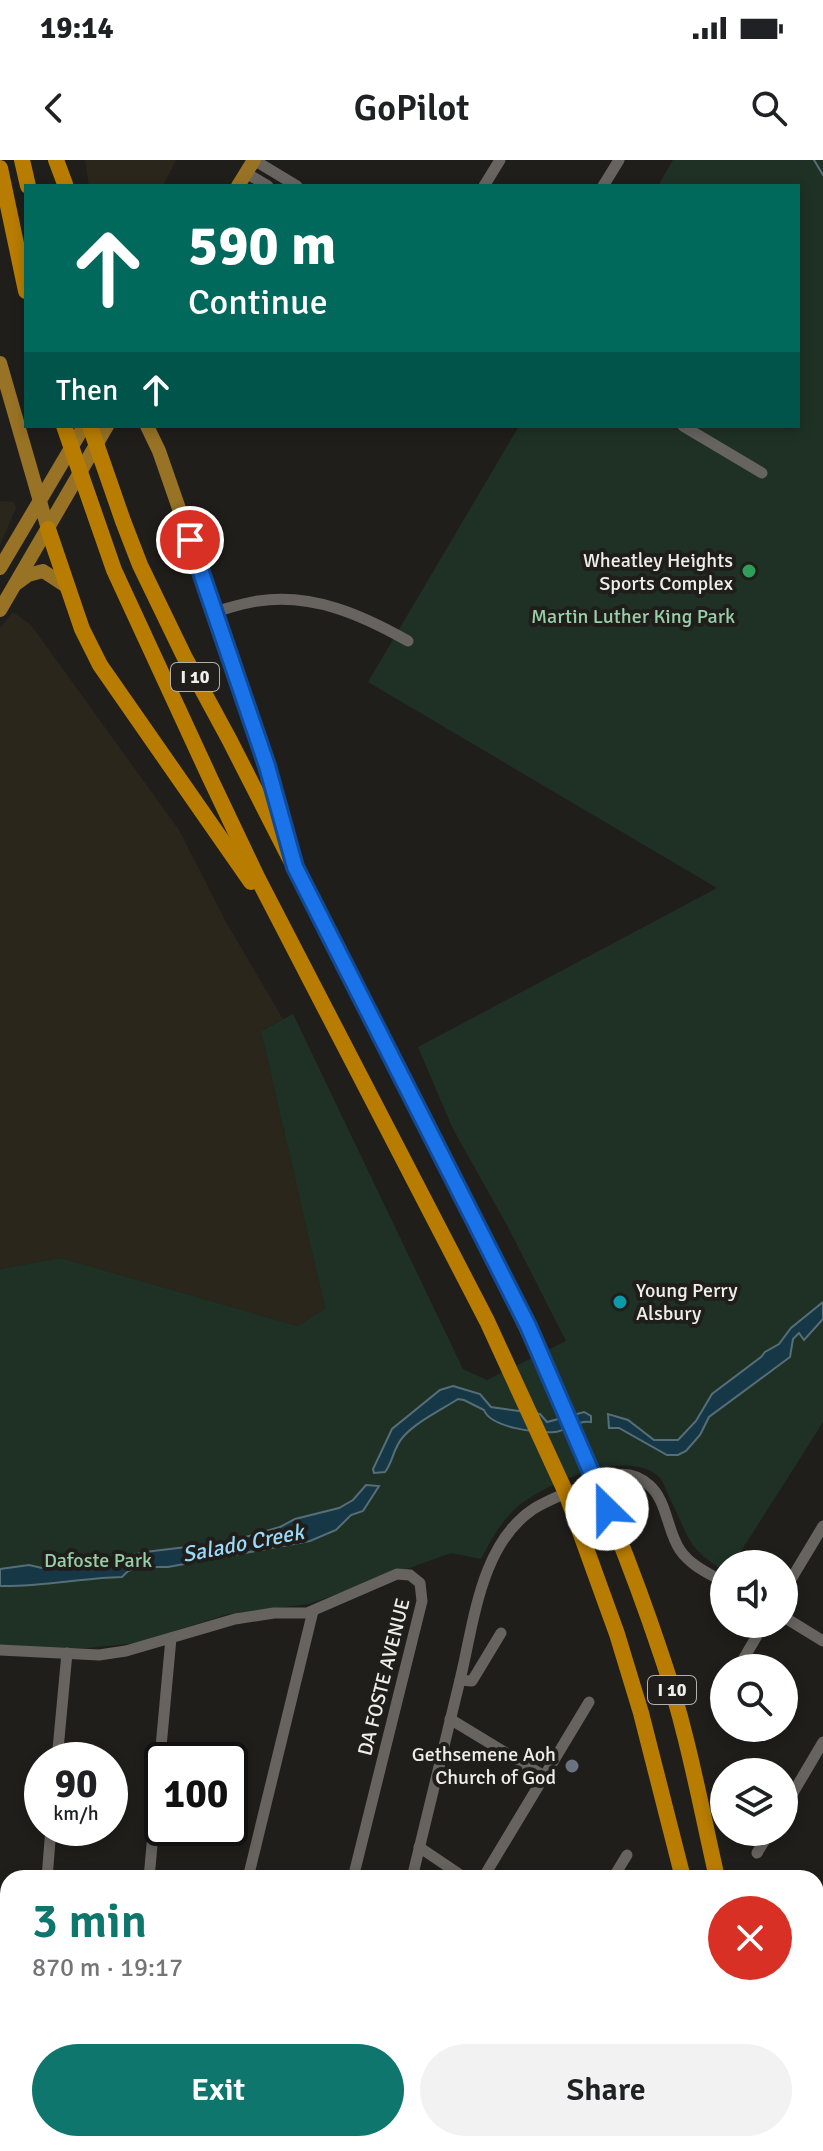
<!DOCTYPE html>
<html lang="en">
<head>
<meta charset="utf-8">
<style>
  :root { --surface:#fff; --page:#f2f2f2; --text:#202124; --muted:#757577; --accent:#0f766e }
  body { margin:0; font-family:Signika,sans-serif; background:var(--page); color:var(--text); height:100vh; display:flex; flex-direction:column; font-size:30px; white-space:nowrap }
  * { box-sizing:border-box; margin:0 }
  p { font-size:26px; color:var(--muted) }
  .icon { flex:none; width:44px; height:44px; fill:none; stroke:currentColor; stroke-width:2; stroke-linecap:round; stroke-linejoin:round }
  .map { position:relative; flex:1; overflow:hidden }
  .sheet { position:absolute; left:0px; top:1710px; width:824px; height:282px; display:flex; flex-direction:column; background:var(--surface); border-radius:24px 24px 0 0; box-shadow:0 4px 12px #0003 }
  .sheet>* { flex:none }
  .guide { position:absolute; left:24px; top:24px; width:776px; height:244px; border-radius:0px; box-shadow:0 4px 12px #0003; background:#00695c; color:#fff; overflow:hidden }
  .fabs { position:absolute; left:710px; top:1390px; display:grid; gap:16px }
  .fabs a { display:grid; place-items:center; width:88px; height:88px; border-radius:50%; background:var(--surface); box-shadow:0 4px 12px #0003; font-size:40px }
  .speed { position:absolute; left:24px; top:1582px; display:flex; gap:16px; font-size:40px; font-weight:700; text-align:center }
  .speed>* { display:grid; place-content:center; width:104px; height:104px; border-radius:50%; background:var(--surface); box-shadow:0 4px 12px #0003; line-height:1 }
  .speed small { font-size:20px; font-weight:400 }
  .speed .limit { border:4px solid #111; border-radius:12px; background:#fff; color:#111 }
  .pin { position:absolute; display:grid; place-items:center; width:68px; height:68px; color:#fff; margin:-34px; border:4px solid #fff; border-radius:50%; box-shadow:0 2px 8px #0007 }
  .me { position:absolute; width:88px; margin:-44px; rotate:337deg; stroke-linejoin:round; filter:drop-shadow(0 0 6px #0008) }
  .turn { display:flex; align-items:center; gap:28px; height:168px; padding:0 32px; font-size:36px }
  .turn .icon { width:104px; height:104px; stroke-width:2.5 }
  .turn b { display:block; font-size:56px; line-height:68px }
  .then { display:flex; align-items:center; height:76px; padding:0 32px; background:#0003; gap:16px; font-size:30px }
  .round { display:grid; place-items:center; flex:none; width:84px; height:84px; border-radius:42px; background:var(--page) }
  .overview { display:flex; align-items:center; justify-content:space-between; height:136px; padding:0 32px }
  h1 { font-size:48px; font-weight:600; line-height:60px; color:var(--accent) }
  .action { display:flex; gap:16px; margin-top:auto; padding:16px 32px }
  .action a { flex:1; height:92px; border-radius:48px; background:var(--accent); color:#fff; font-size:32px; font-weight:600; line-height:92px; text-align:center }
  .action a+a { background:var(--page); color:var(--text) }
  .status { display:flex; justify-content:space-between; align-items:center; height:56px; padding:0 40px; background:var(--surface); direction:ltr }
  .status svg { height:22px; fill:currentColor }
  header { display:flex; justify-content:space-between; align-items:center; height:104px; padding:0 32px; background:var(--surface); font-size:36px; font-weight:600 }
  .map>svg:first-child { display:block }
  .built { fill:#2a261c }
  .green { fill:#1f3125 }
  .water { fill:#153746; stroke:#566e78; stroke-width:2 }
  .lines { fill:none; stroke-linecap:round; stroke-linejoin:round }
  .stream { stroke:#566e78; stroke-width:2 }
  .minor { stroke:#676460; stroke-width:11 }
  .major { stroke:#987326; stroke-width:14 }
  .highway { stroke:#b87d00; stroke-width:16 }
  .route-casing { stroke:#114b97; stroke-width:20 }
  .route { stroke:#1a73e8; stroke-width:14 }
  .leisure-dot { fill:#2e9e5b; stroke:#201e1a; stroke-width:3 }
  .culture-dot { fill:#0f9aa8; stroke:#201e1a; stroke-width:3 }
  .worship-dot { fill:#6b7280; stroke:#201e1a; stroke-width:3 }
  .labels { text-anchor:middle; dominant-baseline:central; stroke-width:8; stroke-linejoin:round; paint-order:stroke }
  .shield { fill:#201e1a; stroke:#b1b0ac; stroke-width:2 }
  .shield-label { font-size:18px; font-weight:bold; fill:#efeeeb }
  .poi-label { font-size:20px; fill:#efeeeb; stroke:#201e1a; text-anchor:end }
  .park-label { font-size:20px; fill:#98cfa9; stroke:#201e1a }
  .street-label { font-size:20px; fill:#efeeeb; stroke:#201e1a }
  .water-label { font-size:22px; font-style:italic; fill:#9ad9f9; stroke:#201e1a }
</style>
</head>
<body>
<div class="status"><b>19:14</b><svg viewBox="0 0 49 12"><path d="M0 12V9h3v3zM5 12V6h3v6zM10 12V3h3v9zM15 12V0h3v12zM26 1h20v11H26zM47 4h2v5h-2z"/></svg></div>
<header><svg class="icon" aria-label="back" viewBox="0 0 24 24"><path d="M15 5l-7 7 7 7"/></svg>GoPilot<svg class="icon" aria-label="search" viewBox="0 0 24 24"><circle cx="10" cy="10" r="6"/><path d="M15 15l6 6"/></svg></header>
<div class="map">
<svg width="823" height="1991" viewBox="0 0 823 1991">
  <rect width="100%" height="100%" fill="#201e1a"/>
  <g class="built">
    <path d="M 85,0 L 176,0 L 163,26 L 89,26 Z"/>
    <path d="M 0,341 L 14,342 L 16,348 L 0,385 Z"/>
    <path d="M 13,452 L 31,465 L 179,670 L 226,762 L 283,859 L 261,871 L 325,1148 L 298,1166 L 61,1098 L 0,1109 L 0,468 Z"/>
  </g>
  <path class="green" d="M 673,0 L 823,0 L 823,1262 L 733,1404 L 724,1404 L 724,1411 C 685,1386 690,1378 670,1339 C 667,1333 664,1322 659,1317 C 628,1286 542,1325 516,1348 C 500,1363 491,1380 481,1399 L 451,1393 L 309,1444 L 228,1454 L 136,1483 L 77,1489 L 0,1485 L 0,1109 L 61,1098 L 298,1166 L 325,1148 L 261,871 L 293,854 L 463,1209 L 487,1220 L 566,1181 L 508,1067 L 453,969 L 418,887 L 717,728 L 368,522 L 519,266 L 798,266 L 798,26 L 658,26 Z"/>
  <g class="water">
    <path d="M 823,1142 L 823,1159 L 804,1180 L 799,1173 L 793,1179 L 790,1197 L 709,1257 L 700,1275 L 686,1291 L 678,1295 L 667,1295 L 619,1268 L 609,1268 L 608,1254 L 628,1260 L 654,1280 L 678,1280 L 696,1261 L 712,1234 L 761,1197 L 765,1192 L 779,1184 L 791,1168 Z"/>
    <path d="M 453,1226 L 480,1234 L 491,1247 L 540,1254 L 547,1262 L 584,1252 L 591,1256 L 591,1262 C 576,1260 568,1271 555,1272 C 537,1273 491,1268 484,1250 L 464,1240 L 458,1239 C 441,1250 416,1262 403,1277 C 393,1288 393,1302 385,1312 L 374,1313 L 373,1309 L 392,1269 L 440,1230 Z"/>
    <path d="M 366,1325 L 379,1326 L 363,1351 L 351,1355 L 336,1370 L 310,1381 L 168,1407 L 139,1407 L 128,1411 L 122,1417 C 81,1418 41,1427 0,1426 L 0,1409 L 29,1405 L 42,1408 L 56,1403 L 97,1399 L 113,1400 L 145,1392 L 228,1382 L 280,1367 L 295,1359 L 339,1348 L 353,1340 Z"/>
  </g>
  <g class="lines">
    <path class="stream" d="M 814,0 L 823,15"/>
    <g class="minor">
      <path d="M 254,0 L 297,26"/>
      <path d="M 246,13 L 268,26"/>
      <path d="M 484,26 L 500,0"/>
      <path d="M 603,26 L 619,0"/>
      <path d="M 683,266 L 762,313"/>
      <path d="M 215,452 C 229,448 243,443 258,441 C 313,433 362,455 408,481"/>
      <path d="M 784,1431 L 823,1366"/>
      <path d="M 784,1457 L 823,1481"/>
      <path d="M 501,1473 L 472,1521 L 460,1520 C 474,1463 480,1386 532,1350 C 549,1339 569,1332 587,1325 C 610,1315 628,1307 649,1325 C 667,1340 667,1371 680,1390 C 691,1406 708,1413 724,1422"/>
      <path d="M 0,1490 L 99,1495 L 126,1491 L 235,1459 L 274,1453 L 307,1453 L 397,1414 L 410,1415 L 420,1423 L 422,1441 L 353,1718"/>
      <path d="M 738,1508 L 764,1464"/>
      <path d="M 719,1540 L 724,1531"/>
      <path d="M 450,1559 L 544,1616"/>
      <path d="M 57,1600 L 67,1493"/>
      <path d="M 784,1648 L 823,1582"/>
      <path d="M 419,1687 L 465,1718"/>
      <path d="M 757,1693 L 770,1672"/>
      <path d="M 47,1718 L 51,1668"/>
      <path d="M 149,1718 L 171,1478"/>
      <path d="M 248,1718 L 313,1451"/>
      <path d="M 412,1718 L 460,1520"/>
      <path d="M 483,1718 L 589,1542"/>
      <path d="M 613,1718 L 627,1695"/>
      <path d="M 816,1809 L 823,1797"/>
      <path d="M 0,1909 L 8,1911"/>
      <path d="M 56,1991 L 58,1984"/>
      <path d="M 164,1991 L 165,1984"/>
      <path d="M 270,1991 L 271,1984"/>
      <path d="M 344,1991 L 346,1984"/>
      <path d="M 450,1991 L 454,1984"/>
      <path d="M 579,1991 L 583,1984"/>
    </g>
    <g class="major">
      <path d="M 238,26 L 254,0"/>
      <path d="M 0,203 L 48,369"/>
      <path d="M 147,266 L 159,291 L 215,452"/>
      <path d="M 0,408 L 84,266"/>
      <path d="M 17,423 L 28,415 L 43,411 L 66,426"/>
      <path d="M 0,450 L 107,266"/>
    </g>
    <g class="highway">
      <path d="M 22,0 L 28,26"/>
      <path d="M 56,0 L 65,24"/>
      <path d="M 0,8 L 26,131"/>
      <path d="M 64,266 L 114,410 L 210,618 L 257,717 L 487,1161 L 566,1333 L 617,1474 L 641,1553 L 683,1718"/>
      <path d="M 90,266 L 123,361 L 140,405 L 184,496 L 229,579 C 297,715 367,850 436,985 C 521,1151 602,1317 661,1494 C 686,1566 700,1643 717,1718"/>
      <path d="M 48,369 L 82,469 L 100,505 L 251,722"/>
      <path d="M 215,452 L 267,606 L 286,674"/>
      <path d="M 816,1929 L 823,1931"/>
      <path d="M 816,1955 L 823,1965"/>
      <path d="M 700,1984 L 701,1991"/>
      <path d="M 747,1984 L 749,1991"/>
      <path d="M 779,1984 L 781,1991"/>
    </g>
  </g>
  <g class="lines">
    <defs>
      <path id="route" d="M 190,380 L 267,606 L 295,707 L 528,1166 L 607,1349"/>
    </defs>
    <use href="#route" class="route-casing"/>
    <use href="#route" class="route"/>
  </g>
  <circle class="leisure-dot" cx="749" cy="411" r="8"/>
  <circle class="culture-dot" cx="620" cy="1142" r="8"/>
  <circle class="worship-dot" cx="572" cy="1606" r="8"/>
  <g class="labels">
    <g class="shield">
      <rect x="171" y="503" width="48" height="28" rx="6"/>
      <rect x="648" y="1516" width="48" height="28" rx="6"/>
    </g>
    <g class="shield-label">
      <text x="195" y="517">I 10</text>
      <text x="672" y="1530">I 10</text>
    </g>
    <g class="poi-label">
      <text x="733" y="400">Wheatley Heights<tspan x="733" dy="23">Sports Complex</tspan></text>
      <text x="636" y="1130" text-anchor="start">Young Perry<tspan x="636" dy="23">Alsbury</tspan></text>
      <text x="556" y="1594">Gethsemene Aoh<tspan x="556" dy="23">Church of God</tspan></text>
    </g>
    <g class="park-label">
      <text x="633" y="456">Martin Luther King Park</text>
      <text x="98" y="1400">Dafoste Park</text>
    </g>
    <g class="street-label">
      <text transform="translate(384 1517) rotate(-76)">DA FOSTE AVENUE</text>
    </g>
    <g class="water-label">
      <text transform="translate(243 1383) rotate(-11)">Salado Creek</text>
    </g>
  </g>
</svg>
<div class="fabs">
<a><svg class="icon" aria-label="sound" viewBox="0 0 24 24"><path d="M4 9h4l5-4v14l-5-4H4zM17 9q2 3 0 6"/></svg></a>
<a><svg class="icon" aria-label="search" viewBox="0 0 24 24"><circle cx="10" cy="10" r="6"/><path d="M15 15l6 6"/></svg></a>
<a><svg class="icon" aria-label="layers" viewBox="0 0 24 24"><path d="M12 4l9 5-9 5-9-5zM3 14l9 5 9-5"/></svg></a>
</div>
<div class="speed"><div>90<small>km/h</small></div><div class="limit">100</div></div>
<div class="pin" style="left:190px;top:380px;background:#d93025"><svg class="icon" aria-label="arrive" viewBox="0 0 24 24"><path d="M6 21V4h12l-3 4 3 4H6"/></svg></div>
<svg class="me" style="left:607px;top:1349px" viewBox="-20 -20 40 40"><circle r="19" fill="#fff"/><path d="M0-13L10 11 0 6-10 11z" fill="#1a73e8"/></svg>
<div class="guide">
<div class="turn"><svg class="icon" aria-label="ahead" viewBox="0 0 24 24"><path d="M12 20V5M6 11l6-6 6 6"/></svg><div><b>590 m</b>Continue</div></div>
<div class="then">Then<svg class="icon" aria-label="ahead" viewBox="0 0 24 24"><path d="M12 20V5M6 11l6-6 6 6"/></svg></div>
</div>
<section class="sheet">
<div class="overview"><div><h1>3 min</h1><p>870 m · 19:17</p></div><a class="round" style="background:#d93025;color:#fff"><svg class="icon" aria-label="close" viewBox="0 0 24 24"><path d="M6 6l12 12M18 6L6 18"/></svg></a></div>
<div class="action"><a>Exit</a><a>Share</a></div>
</section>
</div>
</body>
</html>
